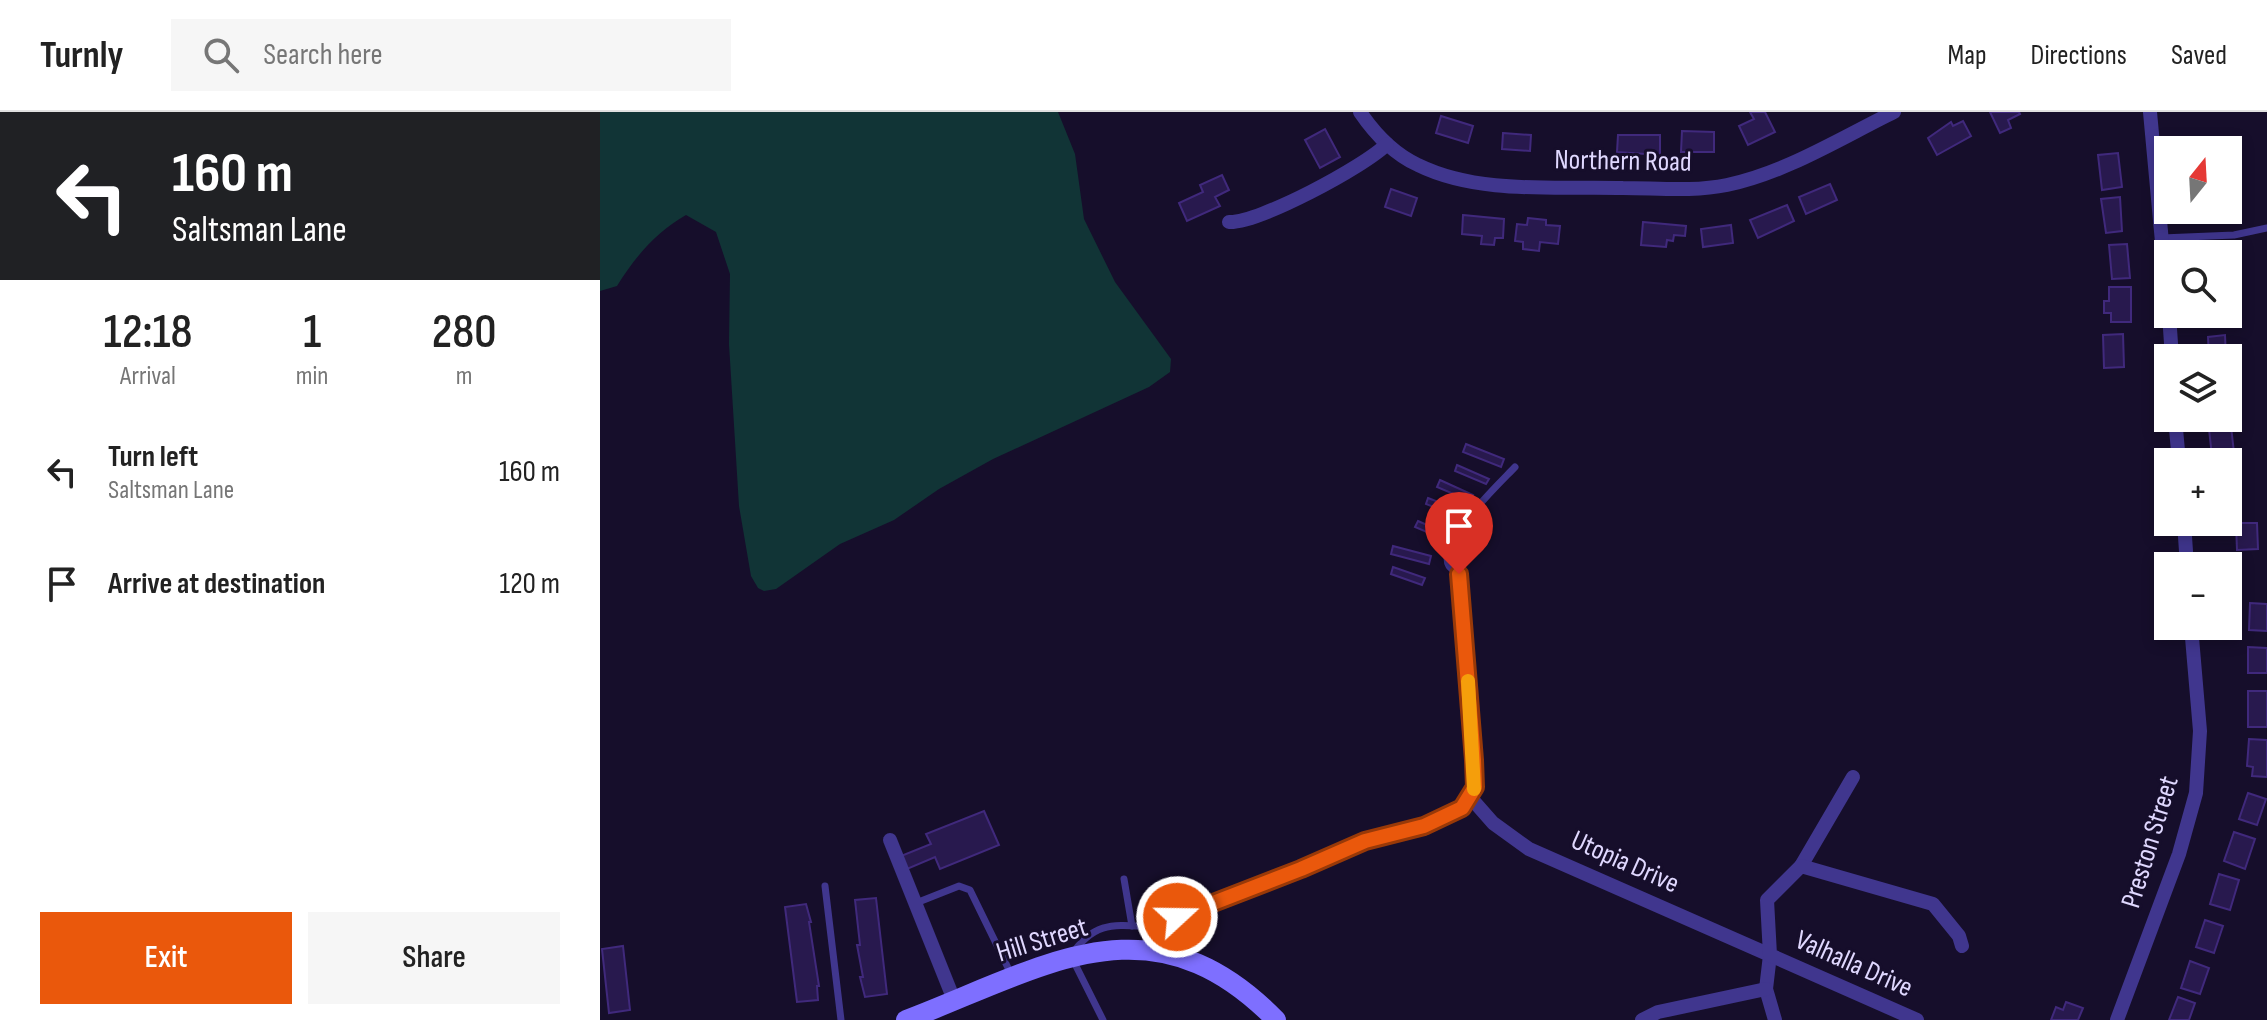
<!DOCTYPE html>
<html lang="en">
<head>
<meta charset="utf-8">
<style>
  :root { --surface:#fff; --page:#f6f6f6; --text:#222; --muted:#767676; --line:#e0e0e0; --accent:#ea580c }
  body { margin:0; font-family:"Sofia Sans Condensed",sans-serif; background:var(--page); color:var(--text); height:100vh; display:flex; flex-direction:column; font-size:30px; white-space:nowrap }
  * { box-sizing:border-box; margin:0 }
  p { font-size:26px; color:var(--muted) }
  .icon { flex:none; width:44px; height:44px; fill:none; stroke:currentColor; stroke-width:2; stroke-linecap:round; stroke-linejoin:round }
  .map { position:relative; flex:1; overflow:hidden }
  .drawer { display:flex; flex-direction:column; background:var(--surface); width:600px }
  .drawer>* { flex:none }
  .banner { background:#202124; color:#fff; overflow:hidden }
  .needle { width:52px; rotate:18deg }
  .fabs { position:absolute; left:1554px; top:24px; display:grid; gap:16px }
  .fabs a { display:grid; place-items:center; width:88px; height:88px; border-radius:0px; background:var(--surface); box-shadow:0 4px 12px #0003; font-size:40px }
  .pin { position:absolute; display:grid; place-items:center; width:68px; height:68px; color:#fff; margin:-82px -34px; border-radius:50% 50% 50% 0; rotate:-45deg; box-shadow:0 0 8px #0007 }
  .pin .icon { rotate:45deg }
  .me { position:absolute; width:88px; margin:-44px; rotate:69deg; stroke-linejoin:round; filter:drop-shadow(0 0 6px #0008) }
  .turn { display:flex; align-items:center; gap:28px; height:168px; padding:0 40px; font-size:36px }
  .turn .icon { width:104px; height:104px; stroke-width:2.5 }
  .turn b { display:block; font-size:56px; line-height:68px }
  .eta { display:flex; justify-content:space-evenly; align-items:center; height:136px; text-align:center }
  .eta b { font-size:48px; font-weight:600; line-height:56px }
  .primary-button { display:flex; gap:16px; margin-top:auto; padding:16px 40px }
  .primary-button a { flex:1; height:92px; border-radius:0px; background:var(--accent); color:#fff; font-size:32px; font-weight:600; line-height:92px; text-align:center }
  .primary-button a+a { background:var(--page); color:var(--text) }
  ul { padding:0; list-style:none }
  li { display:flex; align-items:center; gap:24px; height:112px; padding:0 40px }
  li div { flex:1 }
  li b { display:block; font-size:30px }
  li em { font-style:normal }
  header { display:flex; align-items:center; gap:48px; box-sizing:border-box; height:112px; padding:0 40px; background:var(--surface); border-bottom:2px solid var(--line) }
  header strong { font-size:38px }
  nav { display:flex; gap:44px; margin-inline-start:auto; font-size:28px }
  .search { width:560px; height:72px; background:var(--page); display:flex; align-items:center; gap:20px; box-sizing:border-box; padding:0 28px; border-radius:0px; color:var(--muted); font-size:30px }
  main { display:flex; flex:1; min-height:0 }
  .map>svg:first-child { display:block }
  .green { fill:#113436 }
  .building { fill:#28194e; stroke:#40297c; stroke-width:2 }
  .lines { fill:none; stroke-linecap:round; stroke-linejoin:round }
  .lane { stroke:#40368e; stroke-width:7 }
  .street { stroke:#40368e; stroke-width:14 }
  .secondary { stroke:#7e6fff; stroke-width:20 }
  .route-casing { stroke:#983908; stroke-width:20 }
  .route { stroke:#ea580c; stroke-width:14 }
  .slow { stroke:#f59e0b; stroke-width:14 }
  .labels { text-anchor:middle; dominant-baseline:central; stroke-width:6; stroke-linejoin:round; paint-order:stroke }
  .street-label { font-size:28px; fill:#e0d8ff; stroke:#160e2b }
</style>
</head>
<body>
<header>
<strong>Turnly</strong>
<div class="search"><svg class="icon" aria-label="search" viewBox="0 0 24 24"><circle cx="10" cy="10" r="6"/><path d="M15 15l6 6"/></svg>Search here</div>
<nav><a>Map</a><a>Directions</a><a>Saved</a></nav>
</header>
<main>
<section class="drawer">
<div class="banner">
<div class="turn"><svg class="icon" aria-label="left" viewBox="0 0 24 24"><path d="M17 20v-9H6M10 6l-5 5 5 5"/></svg><div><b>160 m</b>Saltsman Lane</div></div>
</div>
<div class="eta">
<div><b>12:18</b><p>Arrival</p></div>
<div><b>1</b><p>min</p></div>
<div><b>280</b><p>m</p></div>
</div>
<ul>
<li><svg class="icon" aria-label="left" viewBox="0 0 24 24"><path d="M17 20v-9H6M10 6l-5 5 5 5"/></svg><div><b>Turn left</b><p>Saltsman Lane</p></div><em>160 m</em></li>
<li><svg class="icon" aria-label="arrive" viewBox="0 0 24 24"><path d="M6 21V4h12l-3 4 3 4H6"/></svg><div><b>Arrive at destination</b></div><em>120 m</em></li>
</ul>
<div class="primary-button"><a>Exit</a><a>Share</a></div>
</section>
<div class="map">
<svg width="1667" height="908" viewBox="0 0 1667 908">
  <rect width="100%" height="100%" fill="#160e2b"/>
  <path class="green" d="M 0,0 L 458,0 L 475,42 L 484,107 L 515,170 L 571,247 L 570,260 L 549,275 L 393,347 L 339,377 L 294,408 L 240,432 L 176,477 L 164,479 L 158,476 L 151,464 L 139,394 L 129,232 L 130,162 L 116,120 L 86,103 C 56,120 35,145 17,174 L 0,179 Z"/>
  <g class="building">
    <path d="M 1150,0 L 1165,0 L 1175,20 L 1148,33 L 1139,14 L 1154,7 Z"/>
    <path d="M 1390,0 L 1419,0 L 1420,2 L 1408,8 L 1411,16 L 1400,21 Z"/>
    <path d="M 841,4 L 873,14 L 868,31 L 836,21 Z"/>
    <path d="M 1363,9 L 1371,24 L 1337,43 L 1328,26 L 1351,10 L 1353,14 Z"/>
    <path d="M 725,17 L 740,45 L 720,56 L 705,28 Z"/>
    <path d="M 1082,19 L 1114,20 L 1114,40 L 1081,40 Z"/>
    <path d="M 903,21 L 931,23 L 930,39 L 902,37 Z"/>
    <path d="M 1018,23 L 1060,23 L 1060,43 L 1017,40 Z"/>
    <path d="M 1518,41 L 1522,75 L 1502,78 L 1498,43 Z"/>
    <path d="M 622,63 L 629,78 L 615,85 L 620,94 L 587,109 L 579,91 L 603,80 L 600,73 Z"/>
    <path d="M 1230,72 L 1237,88 L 1206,102 L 1199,85 Z"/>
    <path d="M 791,77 L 817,86 L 811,104 L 785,95 Z"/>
    <path d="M 1520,85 L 1522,119 L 1506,121 L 1501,87 Z"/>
    <path d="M 1187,93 L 1194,109 L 1158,126 L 1150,108 Z"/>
    <path d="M 863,103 L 904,107 L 903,126 L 895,126 L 894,133 L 881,132 L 882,124 L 862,122 Z"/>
    <path d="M 928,106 L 946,108 L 946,113 L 960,114 L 958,132 L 940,130 L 939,139 L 923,137 L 923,130 L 915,129 L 917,112 L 927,113 Z"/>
    <path d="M 1043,110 L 1086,114 L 1085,124 L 1074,123 L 1073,129 L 1067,128 L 1066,135 L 1041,133 Z"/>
    <path d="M 1131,113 L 1133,131 L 1103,135 L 1101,117 Z"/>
    <path d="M 1527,132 L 1530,166 L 1512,167 L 1509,133 Z"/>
    <path d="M 1509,175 L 1531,175 L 1531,210 L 1511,210 L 1511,201 L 1504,201 L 1504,189 L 1509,189 Z"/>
    <rect x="1603" y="202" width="14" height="11"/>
    <path d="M 1523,222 L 1524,255 L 1504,256 L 1503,223 Z"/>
    <path d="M 1625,223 L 1626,246 L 1609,246 L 1608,225 Z"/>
    <path d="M 1631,314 L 1634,341 L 1612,344 L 1609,317 Z"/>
    <path d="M 866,332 L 904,347 L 901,355 L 863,340 Z"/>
    <path d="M 857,353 L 889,367 L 886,372 L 855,359 Z"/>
    <path d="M 840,368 L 873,383 L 870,389 L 837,375 Z"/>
    <path d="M 828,386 L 859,398 L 856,404 L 826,392 Z"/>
    <path d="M 818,409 L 843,420 L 841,426 L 815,415 Z"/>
    <path d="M 1636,411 L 1657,411 L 1658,437 L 1637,438 Z"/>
    <path d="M 793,434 L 831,444 L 829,452 L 791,442 Z"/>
    <path d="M 793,455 L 825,466 L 822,473 L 791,462 Z"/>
    <path d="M 1650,491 L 1667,492 L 1667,519 L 1649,518 Z"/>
    <path d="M 1648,535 L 1667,536 L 1667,561 L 1648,561 Z"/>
    <rect x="1648" y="579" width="19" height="36"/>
    <path d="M 1649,627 L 1667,628 L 1667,665 L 1652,664 L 1653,655 L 1647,654 Z"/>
    <path d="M 1648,681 L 1666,687 L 1657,713 L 1639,707 Z"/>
    <path d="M 384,699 L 399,733 L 340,757 L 335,745 L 307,757 L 301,744 L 331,732 L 326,722 Z"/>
    <path d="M 1634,720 L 1655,727 L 1645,757 L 1624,749 Z"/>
    <path d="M 1619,762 L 1639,768 L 1630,798 L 1610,792 Z"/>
    <path d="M 276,786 L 287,882 L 265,885 L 260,865 L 263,865 L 257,833 L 260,833 L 255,788 Z"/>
    <path d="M 206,792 L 211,810 L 209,810 L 219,874 L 217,874 L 218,888 L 197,890 L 185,795 Z"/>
    <path d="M 1605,808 L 1623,814 L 1614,841 L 1596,835 Z"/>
    <path d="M 23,834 L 30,898 L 9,901 L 2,837 Z"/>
    <path d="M 1590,849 L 1609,856 L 1600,882 L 1581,876 Z"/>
    <path d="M 1578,885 L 1595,891 L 1589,908 L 1569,908 Z"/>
    <path d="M 1466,890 L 1483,896 L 1478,908 L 1451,908 L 1456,895 L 1463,898 Z"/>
  </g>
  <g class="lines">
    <g class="lane">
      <path d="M 1562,126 L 1634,123 L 1667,116"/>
      <path d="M 859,462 C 857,461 850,456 849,454 C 835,432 900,371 915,355"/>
      <path d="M 524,767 L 532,814"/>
      <path d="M 225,774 L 241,908"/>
      <path d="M 316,791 L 359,774 L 370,778 L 411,862"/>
      <path d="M 503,908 L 471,844 C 496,805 519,814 560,815"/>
    </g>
    <g class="street">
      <path d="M 760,0 C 775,22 794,42 818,53 C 879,83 957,74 1023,76 C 1057,76 1093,80 1127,73 C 1185,61 1241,26 1294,0"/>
      <path d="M 1550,0 L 1568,195"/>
      <path d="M 629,110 C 659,111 764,55 787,32"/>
      <path d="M 1569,202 L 1572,246"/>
      <path d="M 1575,306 L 1579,350"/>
      <path d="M 1584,410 L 1587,454"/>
      <path d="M 871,686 L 893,711 L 929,737 L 1170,843 L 1166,877 L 1175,908"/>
      <path d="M 290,728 L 354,888"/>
      <path d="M 1201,754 L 1253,665"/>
      <path d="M 544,838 L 560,815 L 577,805 L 701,757 L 765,729 L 824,714 L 862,696 L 875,675 L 874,648 L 859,462"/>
      <path d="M 1042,908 L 1058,900 L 1166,877"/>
      <path d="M 1317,908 L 1170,843 L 1167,788 L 1201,754 L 1333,792 L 1359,824 L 1362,834"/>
      <path d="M 1517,908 L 1579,742 L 1596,681 L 1600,619 L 1591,514"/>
    </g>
    <path class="secondary" d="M 306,908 C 443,856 551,780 676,908"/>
  </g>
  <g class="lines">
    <defs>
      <path id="route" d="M 577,805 L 701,757 L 765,729 L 824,714 L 862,696 L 875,675 L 874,648 L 859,462"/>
    </defs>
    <use href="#route" class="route-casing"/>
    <use href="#route" class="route"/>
    <path class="slow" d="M 868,569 L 874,677"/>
  </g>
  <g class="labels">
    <g class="street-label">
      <text transform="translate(1023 49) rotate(1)">Northern Road</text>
      <text transform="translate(1550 730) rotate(-73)">Preston Street</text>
      <text transform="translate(1025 750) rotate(24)">Utopia Drive</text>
      <text transform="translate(442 828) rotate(-17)">Hill Street</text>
      <text transform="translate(1254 852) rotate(24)">Valhalla Drive</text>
    </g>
  </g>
</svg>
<div class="fabs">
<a><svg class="needle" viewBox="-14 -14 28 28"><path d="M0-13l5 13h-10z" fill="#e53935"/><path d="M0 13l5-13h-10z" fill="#767676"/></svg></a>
<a><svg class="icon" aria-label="search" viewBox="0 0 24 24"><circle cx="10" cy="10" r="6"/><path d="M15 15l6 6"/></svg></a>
<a><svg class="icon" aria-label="layers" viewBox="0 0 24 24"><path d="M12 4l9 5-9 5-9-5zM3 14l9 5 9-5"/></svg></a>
<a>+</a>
<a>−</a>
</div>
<div class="pin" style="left:859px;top:462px;background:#d93025"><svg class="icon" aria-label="arrive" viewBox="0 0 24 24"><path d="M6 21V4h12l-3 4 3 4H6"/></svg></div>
<svg class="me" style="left:577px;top:805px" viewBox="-20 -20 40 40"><circle r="17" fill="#ea580c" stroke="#fff" stroke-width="3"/><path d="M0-11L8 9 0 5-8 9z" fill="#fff"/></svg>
</div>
</main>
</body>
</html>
